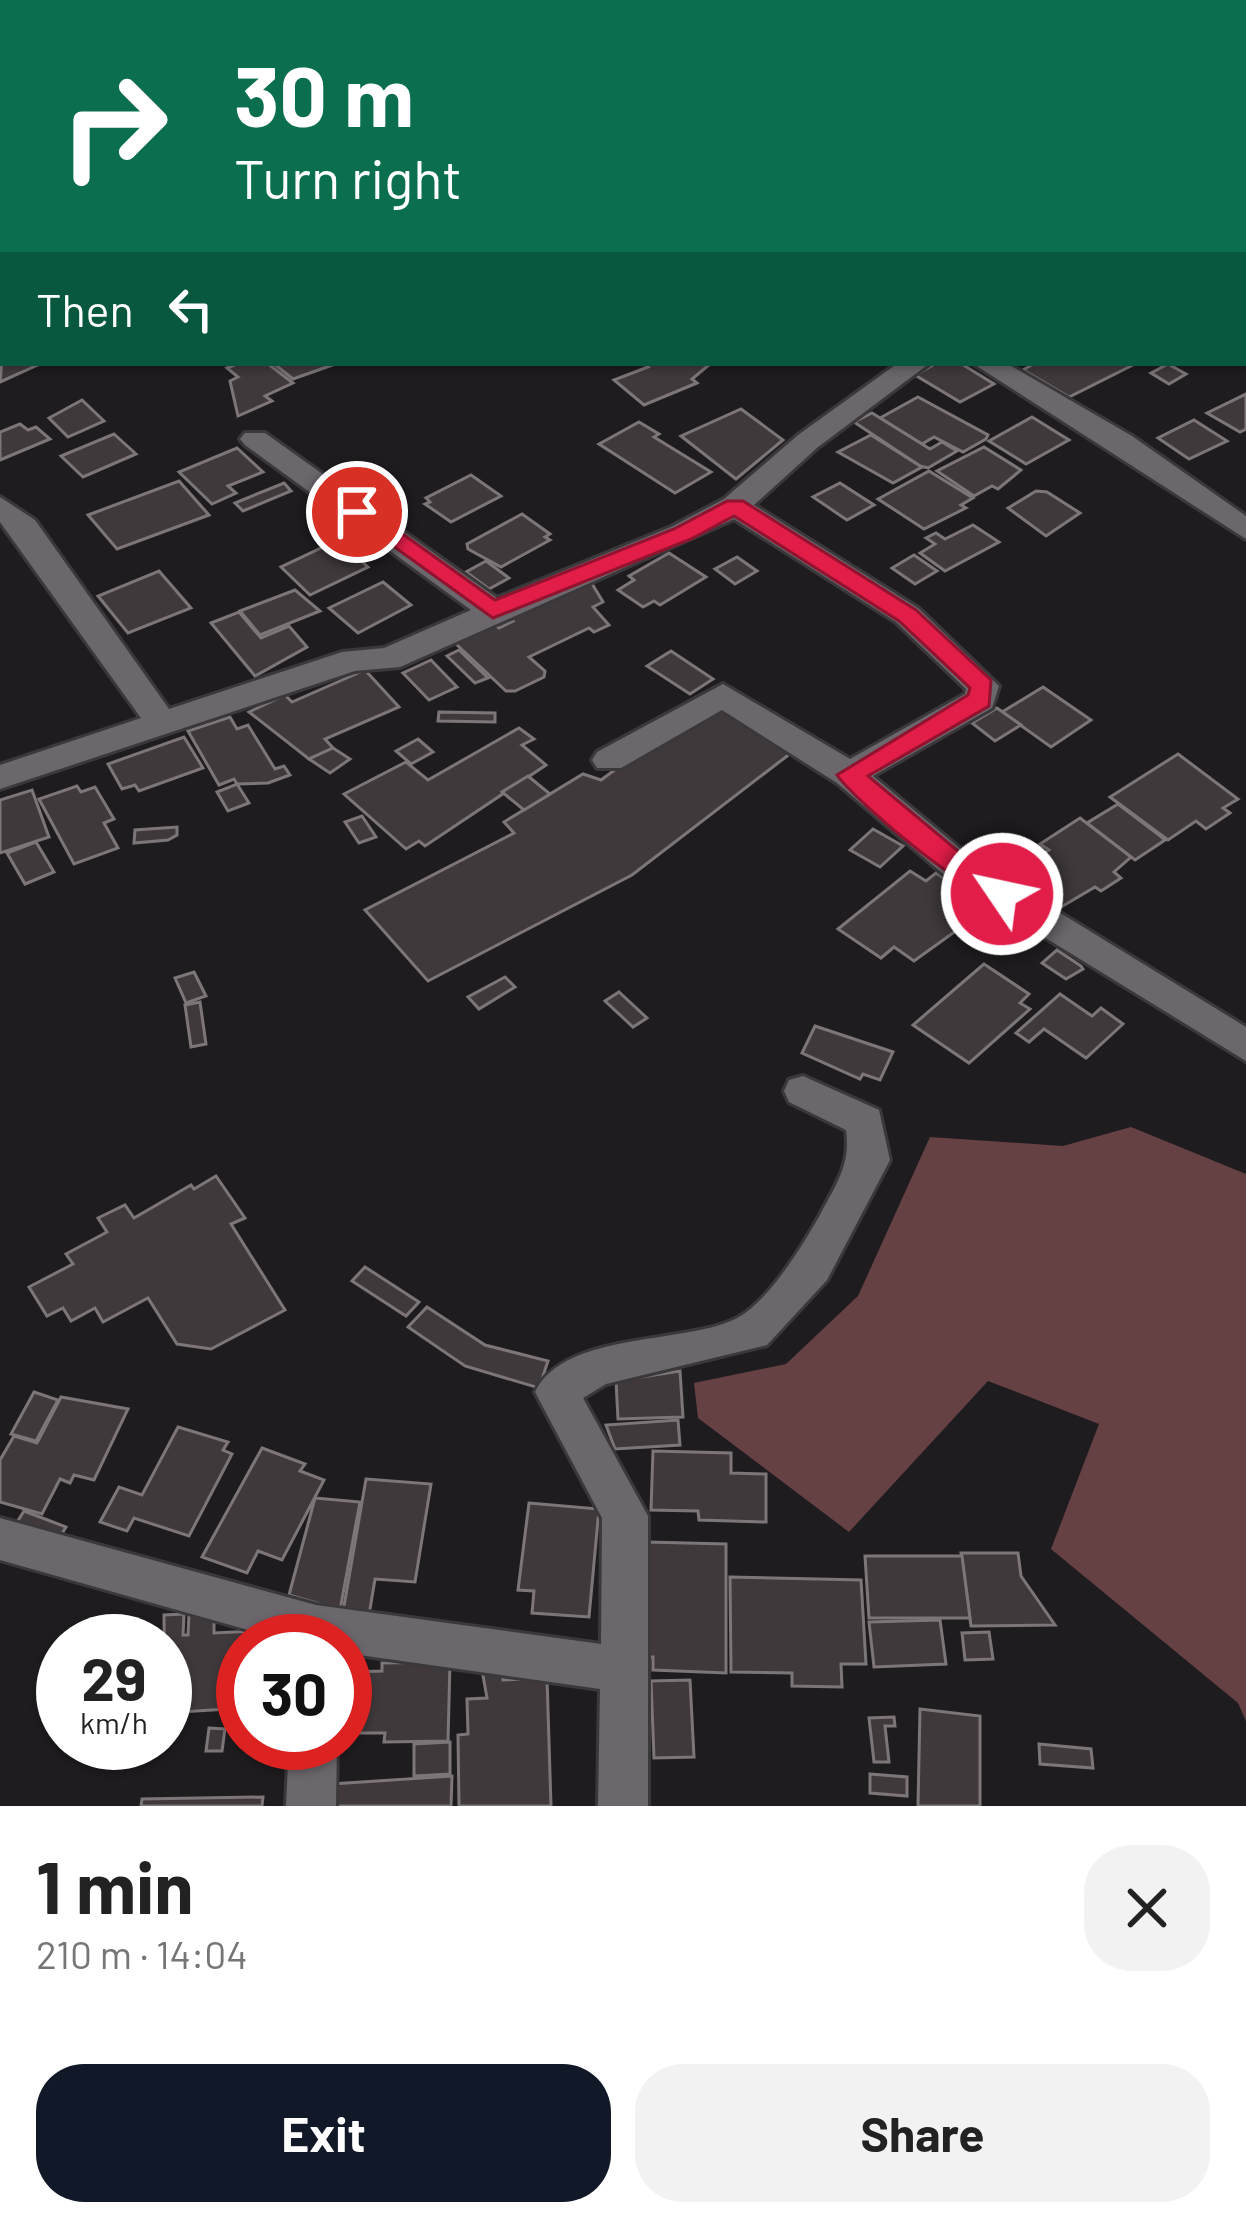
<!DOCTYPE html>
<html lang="en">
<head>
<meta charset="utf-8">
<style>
  :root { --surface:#fff; --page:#f2f2f2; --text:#222; --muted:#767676; --accent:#111827 }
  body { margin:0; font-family:Barlow,sans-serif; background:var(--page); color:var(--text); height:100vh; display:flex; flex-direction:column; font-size:45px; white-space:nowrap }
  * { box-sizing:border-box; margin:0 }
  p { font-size:39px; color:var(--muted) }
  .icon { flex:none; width:66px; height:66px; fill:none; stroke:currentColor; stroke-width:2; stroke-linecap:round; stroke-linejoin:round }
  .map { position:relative; height:1806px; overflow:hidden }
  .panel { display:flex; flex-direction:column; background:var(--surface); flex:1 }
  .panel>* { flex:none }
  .guide { position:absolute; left:0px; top:0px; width:1248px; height:366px; box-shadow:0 3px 9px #0004; background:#0b6e4f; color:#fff; overflow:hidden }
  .speed { position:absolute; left:36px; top:1614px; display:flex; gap:24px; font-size:60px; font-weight:700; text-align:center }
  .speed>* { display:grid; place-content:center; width:156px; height:156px; border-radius:50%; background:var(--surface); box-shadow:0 3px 9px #0004; line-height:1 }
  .speed small { font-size:30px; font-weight:400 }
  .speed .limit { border:18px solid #d22; background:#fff; color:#111 }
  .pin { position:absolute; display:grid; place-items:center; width:102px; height:102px; color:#fff; margin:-51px; border:6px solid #fff; border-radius:50%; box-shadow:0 3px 12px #0007 }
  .me { position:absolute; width:132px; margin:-66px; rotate:304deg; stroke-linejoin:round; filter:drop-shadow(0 0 9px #0008) }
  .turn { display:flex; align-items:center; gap:42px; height:252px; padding:0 36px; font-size:54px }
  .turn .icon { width:156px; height:156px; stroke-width:2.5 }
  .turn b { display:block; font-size:84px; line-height:102px }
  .then { display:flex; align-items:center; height:114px; padding:0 36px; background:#0003; gap:24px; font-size:45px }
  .round { display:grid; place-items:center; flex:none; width:126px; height:126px; border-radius:48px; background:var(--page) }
  .overview { display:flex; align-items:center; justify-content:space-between; height:204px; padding:0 36px }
  h1 { font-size:72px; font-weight:700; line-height:90px }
  .primary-button { display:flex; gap:24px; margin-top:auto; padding:24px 36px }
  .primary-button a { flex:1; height:138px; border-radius:48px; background:var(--accent); color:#fff; font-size:48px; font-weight:700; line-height:138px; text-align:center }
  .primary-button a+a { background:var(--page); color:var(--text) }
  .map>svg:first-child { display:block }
  .forest { fill:#654144 }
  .building { fill:#3f393c; stroke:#7d7679; stroke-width:3 }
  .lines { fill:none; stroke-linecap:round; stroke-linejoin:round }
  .minor-casing { stroke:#3a383b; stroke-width:6 }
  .minor { fill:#6b676c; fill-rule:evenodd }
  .route { fill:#e11d48; stroke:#92132f; stroke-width:3 }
</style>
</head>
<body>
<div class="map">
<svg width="1246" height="1806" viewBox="0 0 1246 1806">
  <rect width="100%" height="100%" fill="#1f1c20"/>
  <path class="forest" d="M 1131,1127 L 1246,1174 L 1246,1721 L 1238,1703 L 1051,1549 L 1099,1424 L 988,1381 L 849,1532 L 698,1418 L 694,1383 L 786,1364 L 858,1296 L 930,1137 L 1063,1146 Z"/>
  <g class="building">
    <path d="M 3,348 L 3,363 L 40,364 L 0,382 Z"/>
    <path d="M 239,363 L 267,363 L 293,383 L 265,396 L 272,401 L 238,416 L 230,381 L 238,377 L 227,368 Z"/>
    <path d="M 273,363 L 338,363 L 293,379 Z"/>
    <path d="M 937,363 L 960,363 L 994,384 L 960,402 L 915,375 Z"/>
    <path d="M 1035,363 L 1126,363 L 1131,366 L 1069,397 L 1023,370 Z"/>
    <path d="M 644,364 L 708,363 L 710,364 L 692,379 L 697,383 L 644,405 L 614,380 L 648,367 Z"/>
    <path d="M 1168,364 L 1186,374 L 1169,384 L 1151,373 Z"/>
    <path d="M 1246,394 L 1246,429 L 1240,432 L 1207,413 Z"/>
    <path d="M 918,397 L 988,435 L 986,439 L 963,452 L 934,437 L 922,444 L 880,418 Z"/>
    <path d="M 82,400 L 104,421 L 68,437 L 49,418 Z"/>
    <path d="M 741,409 L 783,440 L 736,479 L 681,436 Z"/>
    <path d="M 872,413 L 930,449 L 942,442 L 957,451 L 928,468 L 920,466 L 854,422 Z"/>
    <path d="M 1032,417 L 1069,440 L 1026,464 L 989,441 Z"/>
    <path d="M 1194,420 L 1227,441 L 1189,459 L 1158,438 Z"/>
    <path d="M 639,422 L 659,434 L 654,437 L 711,472 L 675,493 L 599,444 Z"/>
    <path d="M 20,424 L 28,430 L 36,427 L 50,439 L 0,460 L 0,432 Z"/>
    <path d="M 114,434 L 136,454 L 83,477 L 61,456 Z"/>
    <path d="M 871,435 L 920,466 L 922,467 L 893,483 L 838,452 Z"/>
    <path d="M 984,447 L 1021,470 L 998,489 L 992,486 L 974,496 L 937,471 Z"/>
    <path d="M 237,448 L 263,472 L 228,486 L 236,493 L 212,504 L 179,472 Z"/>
    <path d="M 929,471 L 973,498 L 961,505 L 966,508 L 924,529 L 878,499 Z"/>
    <path d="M 471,475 L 501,496 L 451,522 L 425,504 L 430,502 L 426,498 Z"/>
    <path d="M 179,481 L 209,515 L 117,549 L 88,515 Z"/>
    <path d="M 284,483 L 291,491 L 243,511 L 235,503 Z"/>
    <path d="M 840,483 L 874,505 L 847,520 L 813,497 Z"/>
    <path d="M 1036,491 L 1047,492 L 1080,513 L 1046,536 L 1008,508 Z"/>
    <path d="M 522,514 L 550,534 L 545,537 L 550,540 L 501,567 L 468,549 L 467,544 Z"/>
    <path d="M 973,525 L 999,542 L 945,571 L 920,553 L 935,544 L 926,538 L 936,533 L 945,539 Z"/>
    <path d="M 338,540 L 368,567 L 310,595 L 281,567 Z"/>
    <path d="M 669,553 L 706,577 L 660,605 L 654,601 L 643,607 L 618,590 L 634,580 L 629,576 Z"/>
    <path d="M 914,555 L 937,571 L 915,584 L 892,568 Z"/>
    <path d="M 737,557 L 757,571 L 735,584 L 715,569 Z"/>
    <path d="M 486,561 L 509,578 L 489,589 L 466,572 Z"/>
    <path d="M 159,571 L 191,608 L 128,633 L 98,596 Z"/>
    <path d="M 383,582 L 411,605 L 358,633 L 329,608 Z"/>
    <path d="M 591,582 L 603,602 L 593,607 L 609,625 L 594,632 L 589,628 L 529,657 L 545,671 L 544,677 L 515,691 L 506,691 L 455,643 L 495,625 L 499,628 L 513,621 L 508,616 Z"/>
    <path d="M 295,590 L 320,611 L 260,635 L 240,611 Z"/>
    <path d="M 239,612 L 261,638 L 289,626 L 307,647 L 255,676 L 211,623 Z"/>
    <path d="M 459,650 L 488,678 L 475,683 L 447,656 Z"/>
    <path d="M 671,651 L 713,679 L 690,694 L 647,666 Z"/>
    <path d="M 431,660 L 457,687 L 429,700 L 403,673 Z"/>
    <path d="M 365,670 L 399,707 L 325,739 L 333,748 L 309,759 L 249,712 L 285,695 L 292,702 Z"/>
    <path d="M 1043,687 L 1091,720 L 1051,747 L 1002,712 Z"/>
    <path d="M 709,701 L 791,753 L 632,875 L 428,981 L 365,910 L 514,833 L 504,822 L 583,774 L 601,780 Z"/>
    <path d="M 997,708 L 1021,725 L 995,741 L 972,723 Z"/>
    <path d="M 439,712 L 495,713 L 495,722 L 438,721 Z"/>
    <path d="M 230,717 L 237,729 L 248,725 L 275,769 L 284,766 L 290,775 L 268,783 L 237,784 L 234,779 L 219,785 L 188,731 Z"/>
    <path d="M 519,728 L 534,739 L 522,745 L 546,765 L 425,846 L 419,841 L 406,849 L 344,794 L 406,762 L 428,780 Z"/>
    <path d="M 184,737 L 203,768 L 139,791 L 135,785 L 122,789 L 108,764 Z"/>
    <path d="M 418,739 L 433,752 L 411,764 L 396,751 Z"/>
    <path d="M 333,748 L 350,759 L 330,773 L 309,759 Z"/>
    <path d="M 1178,754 L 1238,799 L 1223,808 L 1230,813 L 1206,829 L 1196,821 L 1168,840 L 1110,797 Z"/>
    <path d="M 528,776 L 550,794 L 524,810 L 502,792 Z"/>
    <path d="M 237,784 L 249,803 L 228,811 L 217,792 Z"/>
    <path d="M 77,786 L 81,792 L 95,787 L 114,819 L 104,823 L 118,848 L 74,864 L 39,799 Z"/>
    <path d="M 32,790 L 49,837 L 0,853 L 0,800 Z"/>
    <path d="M 1118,804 L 1159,835 L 1165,840 L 1135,860 L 1087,823 Z"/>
    <path d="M 362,816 L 376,837 L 359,843 L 345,822 Z"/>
    <path d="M 1080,818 L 1131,857 L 1114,872 L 1121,878 L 1101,891 L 1095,887 L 1051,913 L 1006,877 L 1049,850 L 1040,844 Z"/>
    <path d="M 177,827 L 177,835 L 168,840 L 134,843 L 135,830 Z"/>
    <path d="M 873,829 L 903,846 L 880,867 L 850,850 Z"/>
    <path d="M 36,842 L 54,872 L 25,884 L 7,853 Z"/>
    <path d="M 910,871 L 926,881 L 936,873 L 976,899 L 964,908 L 969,911 L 963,915 L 971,920 L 914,961 L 894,947 L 881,958 L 838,929 Z"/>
    <path d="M 1057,950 L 1081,966 L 1083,969 L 1066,979 L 1042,963 Z"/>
    <path d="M 984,964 L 1029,994 L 1020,1003 L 1030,1009 L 969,1063 L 913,1025 Z"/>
    <path d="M 194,972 L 206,996 L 186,1003 L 175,978 Z"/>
    <path d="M 505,977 L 515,987 L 479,1009 L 468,997 Z"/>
    <path d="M 619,992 L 647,1018 L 633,1027 L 605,1001 Z"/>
    <path d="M 1060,994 L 1092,1016 L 1101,1008 L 1123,1024 L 1086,1058 L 1044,1029 L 1029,1042 L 1016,1033 Z"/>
    <path d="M 200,1002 L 206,1044 L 191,1047 L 185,1005 Z"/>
    <path d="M 815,1026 L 893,1052 L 880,1080 L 863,1074 L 860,1079 L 802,1053 Z"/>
    <path d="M 216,1176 L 245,1218 L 231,1224 L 285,1310 L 211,1349 L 177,1344 L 148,1298 L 103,1322 L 95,1308 L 71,1321 L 63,1308 L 47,1316 L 29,1287 L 73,1264 L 66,1254 L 107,1232 L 98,1218 L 125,1205 L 134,1218 L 191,1185 L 194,1189 Z"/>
    <path d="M 365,1267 L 419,1302 L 406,1316 L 352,1281 Z"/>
    <path d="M 427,1307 L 485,1345 L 548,1361 L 539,1388 L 465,1366 L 408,1327 Z"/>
    <path d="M 680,1371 L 683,1417 L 618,1419 L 616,1381 Z"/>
    <path d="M 34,1392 L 58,1400 L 36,1441 L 11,1434 Z"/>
    <path d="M 61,1397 L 128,1409 L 94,1480 L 74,1475 L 70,1483 L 60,1479 L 42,1514 L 0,1502 L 0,1460 L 14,1436 L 37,1443 Z"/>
    <path d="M 678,1420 L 680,1445 L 615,1449 L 606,1425 Z"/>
    <path d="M 178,1427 L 228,1442 L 223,1450 L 232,1454 L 189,1536 L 134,1518 L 127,1531 L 100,1522 L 119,1487 L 142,1495 Z"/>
    <path d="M 262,1448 L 305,1464 L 300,1471 L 324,1480 L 282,1560 L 258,1551 L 247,1573 L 202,1557 Z"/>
    <path d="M 653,1451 L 731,1453 L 731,1473 L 766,1474 L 766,1522 L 699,1520 L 698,1511 L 651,1510 Z"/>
    <path d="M 366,1479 L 431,1484 L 415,1582 L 375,1579 L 369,1615 L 343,1612 Z"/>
    <path d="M 315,1498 L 360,1502 L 340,1610 L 289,1595 Z"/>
    <path d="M 529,1503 L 599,1509 L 589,1617 L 532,1613 L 534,1591 L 518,1590 Z"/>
    <path d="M 24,1511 L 66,1527 L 54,1547 L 12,1530 Z"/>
    <path d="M 646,1542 L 726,1544 L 726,1673 L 653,1670 L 653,1657 L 643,1657 Z"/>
    <path d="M 961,1553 L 1018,1553 L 1021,1576 L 1055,1625 L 971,1626 Z"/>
    <path d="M 865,1556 L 962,1556 L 970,1618 L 869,1618 Z"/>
    <path d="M 730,1577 L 861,1580 L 866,1664 L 841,1664 L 842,1687 L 792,1686 L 792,1673 L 731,1672 Z"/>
    <path d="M 214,1612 L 214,1633 L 256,1631 L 255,1641 L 243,1641 L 243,1708 L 165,1713 L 164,1615 L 184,1614 L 183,1635 L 188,1635 L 189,1614 Z"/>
    <path d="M 940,1620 L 946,1664 L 874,1667 L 869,1622 Z"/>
    <path d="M 989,1632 L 993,1659 L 965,1660 L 962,1633 Z"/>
    <path d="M 450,1662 L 448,1741 L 384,1742 L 385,1733 L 345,1733 L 345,1698 L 351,1698 L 353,1672 L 382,1671 L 382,1663 Z"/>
    <path d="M 503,1669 L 503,1680 L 547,1678 L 551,1806 L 459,1806 L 458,1735 L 468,1734 L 467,1699 L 487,1698 L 482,1670 Z"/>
    <path d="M 690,1680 L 694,1757 L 654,1758 L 651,1681 Z"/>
    <path d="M 920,1709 L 980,1716 L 980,1806 L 918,1806 Z"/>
    <path d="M 894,1717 L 895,1726 L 885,1726 L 889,1762 L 874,1762 L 869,1718 Z"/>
    <path d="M 209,1728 L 225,1729 L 222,1751 L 206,1751 Z"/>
    <path d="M 450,1742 L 450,1774 L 414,1776 L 414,1744 Z"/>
    <path d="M 1039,1744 L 1091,1749 L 1093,1768 L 1040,1764 Z"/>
    <path d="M 870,1774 L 907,1777 L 907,1796 L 870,1793 Z"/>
    <path d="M 452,1776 L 451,1806 L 332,1806 L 332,1784 Z"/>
    <path d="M 263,1797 L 262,1806 L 141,1806 L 142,1799 Z"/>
  </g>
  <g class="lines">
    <defs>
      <g id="minor">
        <path d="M 412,0 L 436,0 L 438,3 L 414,3 Z"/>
        <path d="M 941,0 L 966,0 L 968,3 L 943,3 Z"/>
        <rect x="1245" y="42" width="1" height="16"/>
        <rect x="1245" y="128" width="1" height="15"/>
        <rect x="1245" y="159" width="1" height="16"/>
        <path d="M 898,363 L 930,363 L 818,447 L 754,505 L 918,608 L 999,686 L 992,708 L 873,776 L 974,860 L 1246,1027 L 1246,1061 L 948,878 L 837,783 L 722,710 L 621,768 L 597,768 L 592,760 L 597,752 L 723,684 L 850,759 L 965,694 L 966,689 L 896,622 L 734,519 L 400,667 L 355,671 L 0,789 L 0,765 L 141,718 L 0,522 L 0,497 L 35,520 L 169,709 L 342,652 L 384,648 L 471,610 L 245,445 L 240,439 L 245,433 L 265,433 L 497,598 L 671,527 L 724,499 L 798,435 Z"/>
        <path d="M 972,363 L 1006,363 L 1132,436 L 1246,516 L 1246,539 Z"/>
        <path d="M 803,1076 L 879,1110 L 890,1160 L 827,1280 L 767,1345 L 606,1384 L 583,1398 L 648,1516 L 648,1806 L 598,1806 L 600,1689 L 345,1653 L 345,1641 L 287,1641 L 0,1560 L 0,1518 L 316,1605 L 601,1644 L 602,1518 L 535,1392 C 565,1330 690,1345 739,1317 C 770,1299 803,1245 820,1215 C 836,1184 851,1165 846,1130 L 789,1102 L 784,1091 L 789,1080 Z"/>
        <path d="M 289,1743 L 337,1743 L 336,1806 L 286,1806 Z"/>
      </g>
    </defs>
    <use href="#minor" class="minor-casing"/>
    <use href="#minor" class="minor"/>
  </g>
  <path class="route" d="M 727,501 L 743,501 L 916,610 L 991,680 L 989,706 L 868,776 L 971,862 L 1011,887 L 1011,901 C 982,910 856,802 837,775 L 968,695 L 970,688 L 899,621 L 734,516 L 691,539 L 493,618 L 346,512 L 365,507 L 495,600 L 674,529 Z"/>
</svg>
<div class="speed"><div>29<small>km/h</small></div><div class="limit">30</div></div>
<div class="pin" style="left:357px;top:512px;background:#d93025"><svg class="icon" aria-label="arrive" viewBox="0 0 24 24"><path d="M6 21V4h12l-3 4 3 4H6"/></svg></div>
<svg class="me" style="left:1002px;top:894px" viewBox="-20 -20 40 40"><circle r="17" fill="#e11d48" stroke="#fff" stroke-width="3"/><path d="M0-11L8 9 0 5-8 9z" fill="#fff"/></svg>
<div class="guide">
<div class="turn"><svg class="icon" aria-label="right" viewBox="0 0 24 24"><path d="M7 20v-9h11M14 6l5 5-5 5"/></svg><div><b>30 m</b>Turn right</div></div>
<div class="then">Then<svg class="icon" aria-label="left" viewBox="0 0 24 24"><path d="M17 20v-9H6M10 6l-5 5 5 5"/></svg></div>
</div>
</div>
<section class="panel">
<div class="overview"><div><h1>1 min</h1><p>210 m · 14:04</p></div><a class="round"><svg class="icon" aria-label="close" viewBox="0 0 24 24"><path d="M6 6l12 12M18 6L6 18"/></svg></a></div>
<div class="primary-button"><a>Exit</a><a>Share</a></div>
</section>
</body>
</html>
